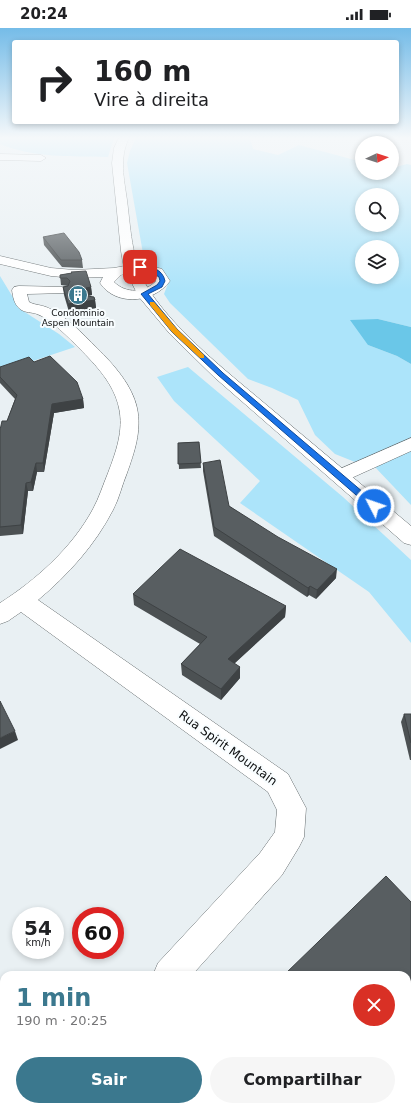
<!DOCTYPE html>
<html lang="pt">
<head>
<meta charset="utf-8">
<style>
  :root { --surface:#fff; --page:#f6f6f6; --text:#202124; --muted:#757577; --accent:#3b788e }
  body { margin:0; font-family:"DejaVu Sans",sans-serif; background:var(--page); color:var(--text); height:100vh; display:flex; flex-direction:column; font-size:15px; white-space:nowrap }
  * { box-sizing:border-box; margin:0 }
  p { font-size:13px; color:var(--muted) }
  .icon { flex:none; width:22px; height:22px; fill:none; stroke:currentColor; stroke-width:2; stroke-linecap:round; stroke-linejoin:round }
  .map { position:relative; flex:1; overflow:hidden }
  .details { position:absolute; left:0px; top:943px; width:411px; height:140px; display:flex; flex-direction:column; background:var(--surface); border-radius:12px 12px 0 0; box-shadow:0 2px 6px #0003 }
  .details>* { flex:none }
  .banner { position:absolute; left:12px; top:12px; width:387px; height:84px; border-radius:4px; box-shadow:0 2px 6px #0003; background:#fff; color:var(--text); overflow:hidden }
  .needle { width:26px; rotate:86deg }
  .controls { position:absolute; left:355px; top:108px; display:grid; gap:8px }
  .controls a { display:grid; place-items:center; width:44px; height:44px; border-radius:50%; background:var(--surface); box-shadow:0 2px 6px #0003; font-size:20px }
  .speed { position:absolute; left:12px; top:879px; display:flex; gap:8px; font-size:20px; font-weight:700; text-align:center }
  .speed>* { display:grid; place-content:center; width:52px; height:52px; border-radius:50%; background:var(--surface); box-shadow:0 2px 6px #0003; line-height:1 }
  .speed small { font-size:10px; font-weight:400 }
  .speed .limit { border:6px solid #d22; background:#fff; color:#111 }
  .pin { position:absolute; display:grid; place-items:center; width:34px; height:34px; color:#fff; margin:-17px; border-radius:8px; box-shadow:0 2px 6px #0006 }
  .me { position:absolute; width:44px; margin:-22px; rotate:311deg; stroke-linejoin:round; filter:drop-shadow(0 0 3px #0008) }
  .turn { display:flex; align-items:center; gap:14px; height:84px; padding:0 16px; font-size:18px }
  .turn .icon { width:52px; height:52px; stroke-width:2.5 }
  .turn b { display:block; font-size:28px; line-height:34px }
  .round { display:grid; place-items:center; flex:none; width:42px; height:42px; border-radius:21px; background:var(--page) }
  .headline { display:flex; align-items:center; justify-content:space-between; height:68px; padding:0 16px }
  h1 { font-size:24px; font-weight:700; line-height:30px; color:var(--accent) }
  .button { display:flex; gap:8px; margin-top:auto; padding:8px 16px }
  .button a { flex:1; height:46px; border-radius:24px; background:var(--accent); color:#fff; font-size:16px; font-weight:700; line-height:46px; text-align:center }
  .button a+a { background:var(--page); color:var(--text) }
  .status { display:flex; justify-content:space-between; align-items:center; height:28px; padding:0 20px; background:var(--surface); direction:ltr }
  .status svg { height:11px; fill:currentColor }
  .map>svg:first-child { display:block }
  .green { fill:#ace4fa; fill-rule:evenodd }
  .water { fill:#6ac7e8 }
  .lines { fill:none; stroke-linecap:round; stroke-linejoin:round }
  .minor-casing { stroke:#666d6f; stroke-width:1 }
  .major-casing { stroke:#666d6f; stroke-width:1 }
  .minor { fill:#fff; fill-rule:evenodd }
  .major { fill:#fff; fill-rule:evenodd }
  .wall { fill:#4c5153 }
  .shaded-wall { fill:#3e4244 }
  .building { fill:#585e61; stroke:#3e4244 }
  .route { fill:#1a73e8; stroke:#114b97 }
  .slow { fill:#f59e0b }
  .labels { text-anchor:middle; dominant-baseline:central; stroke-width:4; stroke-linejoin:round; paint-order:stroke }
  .far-poi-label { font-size:9px; fill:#0c0e0f; stroke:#f8fdff }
  .near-street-label { font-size:12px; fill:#0c0e0f; stroke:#f8fdff }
</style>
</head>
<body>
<div class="status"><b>20:24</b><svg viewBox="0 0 49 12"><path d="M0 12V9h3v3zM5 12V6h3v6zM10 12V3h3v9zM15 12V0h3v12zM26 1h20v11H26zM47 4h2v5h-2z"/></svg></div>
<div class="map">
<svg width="411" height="1083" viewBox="0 0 411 1083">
  <rect width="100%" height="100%" fill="#e9f0f3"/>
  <g class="green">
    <path d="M 0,110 L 114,110 L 108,129 C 72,128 33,130 0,116 Z"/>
    <path d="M 136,110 L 250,110 L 253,121 L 278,127 L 299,117 L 362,134 L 362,145 L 392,145 L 392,140 L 407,136 L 411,137 L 411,299 L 378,291 L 368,317 L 397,328 L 411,336 L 411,411 L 355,434 L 335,426 L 315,407 L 298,372 L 272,360 L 248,351 L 170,275 L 164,266 L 169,253 L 167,248 L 160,243 L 149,238 L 144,231 L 127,135 L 130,123 ZM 362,167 L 392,167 L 392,197 L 362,197 ZM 362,219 L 392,219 L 392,249 L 362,249 Z"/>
    <path d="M 0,248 L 20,281 L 59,306 L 75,319 L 0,344 Z"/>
    <path d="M 188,339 L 343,469 L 411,532 L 411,615 L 369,564 L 240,475 L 260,453 L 174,373 L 157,349 Z"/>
    <path d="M 411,421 L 411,477 L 374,438 Z"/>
  </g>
  <path class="water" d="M 378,291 L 411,299 L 411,336 L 397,328 L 368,317 L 350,292 Z"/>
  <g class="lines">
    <defs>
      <g id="minor">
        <path d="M 0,126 L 41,127 L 46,130 L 41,133 L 0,132 Z"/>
        <path d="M 0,228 L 51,240 L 74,242 L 114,240 L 140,235 L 162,241 L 170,253 C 154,275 116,279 100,255 L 103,249 L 74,250 L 51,248 L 0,236 ZM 140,243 L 153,247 L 156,253 C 145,265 126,266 114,254 L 121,247 Z"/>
        <path d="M 19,258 L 68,259 L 70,262 L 68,265 L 27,266 L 29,274 L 31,275 C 36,277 41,277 46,279 C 63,285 84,307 97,320 C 114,337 132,357 137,380 C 142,403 134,425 127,445 C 122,457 119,471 113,482 C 95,517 68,547 38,572 L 288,746 L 306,780 L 304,809 L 299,819 L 282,847 L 192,947 L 153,947 L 158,935 L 260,825 L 275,804 L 277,782 L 268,764 L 21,584 L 8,593 L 0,596 L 0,575 C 36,552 72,520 93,481 C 99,470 103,457 108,445 C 116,424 124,402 119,380 C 114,356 96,337 79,320 C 69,310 51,291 37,286 C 32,284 25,285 20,281 C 14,276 13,269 12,262 L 14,259 Z"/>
        <path d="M 411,410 L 411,423 L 347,452 L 340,454 L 333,452 L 330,448 L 333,444 Z"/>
        <path d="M 4,1056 L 4,1079 L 21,1079 L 19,1083 L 0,1083 L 0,1058 Z"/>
      </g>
      <path id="major" d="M 119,110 L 129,110 C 119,130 124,151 127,172 C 131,204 132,238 151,265 C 179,306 225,342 263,374 C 312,415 362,457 411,498 L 411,517 L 404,515 L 214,349 L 170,306 L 139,269 L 124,240 L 121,223 L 112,135 L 114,120 Z"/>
    </defs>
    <use href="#minor" class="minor-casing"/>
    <use href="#major" class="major-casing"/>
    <use href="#minor" class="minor"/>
    <use href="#major" class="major"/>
  </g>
  <g class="wall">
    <path d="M 43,209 L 82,232 L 83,240 L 62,239 L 44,217 Z"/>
    <path d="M 71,244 L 91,259 L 92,267 L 87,268 L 95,272 L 96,280 L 69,284 L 64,267 L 63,259 L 68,258 L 61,257 L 60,247 L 71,245 Z"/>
    <path d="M 34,334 L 83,371 L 84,380 L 54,385 L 44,444 L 37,444 L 33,463 L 28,463 L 23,506 L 0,508 L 0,402 L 7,393 L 15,371 L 0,355 L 0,339 Z"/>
    <path d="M 199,414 L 201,440 L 179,441 L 178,415 Z"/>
    <path d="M 203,435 L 229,478 L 336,550 L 316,571 L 309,567 L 307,569 L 214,508 L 203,443 Z"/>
    <path d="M 133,566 L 286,578 L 285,589 L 234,636 L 240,639 L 240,650 L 221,672 L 182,647 L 181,636 L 200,616 L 134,577 Z"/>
    <path d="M 404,686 L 411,686 L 411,732 L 410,732 L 401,694 Z"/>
  </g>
  <g class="shaded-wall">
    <path d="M 91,259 L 92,267 L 87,268 L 84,265 L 86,260 Z"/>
    <path d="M 95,272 L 96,280 L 69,284 L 68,276 Z"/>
    <path d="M 83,371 L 84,380 L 54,385 L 44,444 L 43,435 L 52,376 Z"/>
    <path d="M 36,435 L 37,444 L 33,463 L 31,454 Z"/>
    <path d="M 26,455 L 28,463 L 23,506 L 21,497 Z"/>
    <path d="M 337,541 L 336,550 L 316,571 L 317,562 Z"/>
    <path d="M 310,558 L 309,567 L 307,569 L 308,560 Z"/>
    <path d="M 286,578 L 285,589 L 227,642 L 228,631 Z"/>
    <path d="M 240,639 L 240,650 L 221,672 L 221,661 Z"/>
    <path d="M 15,703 L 18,712 L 0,721 L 0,710 Z"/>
  </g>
  <g class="building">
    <path d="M 64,205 L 79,224 L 82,232 L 61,232 L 43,209 Z"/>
    <path d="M 86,243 L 91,259 L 86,260 L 84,265 L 87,268 L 94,269 L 95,272 L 68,276 L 63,259 L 68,258 L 70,253 L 67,250 L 60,250 L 60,247 L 72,245 L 71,244 Z"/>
    <path d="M 50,328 L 77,354 L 83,371 L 52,376 L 43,435 L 36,435 L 31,454 L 26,455 L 21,497 L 0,499 L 0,402 L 2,393 L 7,393 L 17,367 L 0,349 L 0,339 L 29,329 L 34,334 Z"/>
    <path d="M 199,414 L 201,435 L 178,436 L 178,415 Z"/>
    <path d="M 220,432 L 229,478 L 278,509 L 337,541 L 317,562 L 310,558 L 308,560 L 214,499 L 203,435 Z"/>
    <path d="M 180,521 L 286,578 L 228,631 L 240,639 L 221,661 L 181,636 L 207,609 L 133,566 Z"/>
    <path d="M 0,673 L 15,703 L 0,710 Z"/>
    <path d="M 404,686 L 411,686 L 411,715 Z"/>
    <path d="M 386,848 L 411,874 L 411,1054 L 407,1059 L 407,947 L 284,947 Z"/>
    <path d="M 147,1079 L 390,1079 L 386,1083 L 143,1083 Z"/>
  </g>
  <linearGradient id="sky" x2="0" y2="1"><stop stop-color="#75bce8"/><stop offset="0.42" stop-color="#f5f8fa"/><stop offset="1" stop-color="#f5f8fa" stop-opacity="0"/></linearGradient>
  <rect width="411" height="262" fill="url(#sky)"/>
  <path class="route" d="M 138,238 C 149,237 163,241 165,253 L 162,259 L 148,266 L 177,301 L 223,345 L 377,476 L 378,478 L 377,480 L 371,480 L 218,347 L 172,304 L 141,266 L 157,257 L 160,253 L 159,249 L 148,242 L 138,241 Z"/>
  <path class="slow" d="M 150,274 L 154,274 L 177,301 L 204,327 L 204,330 L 200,330 L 172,304 L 150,277 Z"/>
  <defs>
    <symbol id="building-disc" viewBox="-11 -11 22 22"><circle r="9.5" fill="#3b788e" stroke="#f8fdff"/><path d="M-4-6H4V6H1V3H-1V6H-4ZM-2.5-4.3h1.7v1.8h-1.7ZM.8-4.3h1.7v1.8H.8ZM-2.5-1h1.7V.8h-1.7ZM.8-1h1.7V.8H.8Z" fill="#fff"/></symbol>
  </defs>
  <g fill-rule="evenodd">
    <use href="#building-disc" x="67" y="256" width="22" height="22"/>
  </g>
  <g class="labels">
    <g class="far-poi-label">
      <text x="78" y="285">Condominio<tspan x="78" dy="10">Aspen Mountain</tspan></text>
    </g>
    <g class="near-street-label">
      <text transform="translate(228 720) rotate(36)">Rua Spirit Mountain</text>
    </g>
  </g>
</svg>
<div class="controls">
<a><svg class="needle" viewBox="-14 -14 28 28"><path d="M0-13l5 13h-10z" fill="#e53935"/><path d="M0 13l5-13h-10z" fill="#757577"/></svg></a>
<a><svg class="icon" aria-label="search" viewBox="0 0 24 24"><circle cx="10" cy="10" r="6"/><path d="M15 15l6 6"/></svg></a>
<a><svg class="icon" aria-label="layers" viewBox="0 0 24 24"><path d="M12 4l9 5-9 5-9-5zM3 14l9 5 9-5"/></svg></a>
</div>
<div class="speed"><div>54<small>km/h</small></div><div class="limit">60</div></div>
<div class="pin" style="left:140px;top:239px;background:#d93025"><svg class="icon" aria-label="arrive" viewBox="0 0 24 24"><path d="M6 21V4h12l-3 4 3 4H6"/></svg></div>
<svg class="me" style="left:374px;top:478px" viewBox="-20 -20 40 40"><circle r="17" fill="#1a73e8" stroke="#fff" stroke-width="3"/><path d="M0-11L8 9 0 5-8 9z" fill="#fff"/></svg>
<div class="banner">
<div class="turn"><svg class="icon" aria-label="right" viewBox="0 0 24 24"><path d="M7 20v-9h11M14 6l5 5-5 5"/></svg><div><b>160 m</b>Vire à direita</div></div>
</div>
<section class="details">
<div class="headline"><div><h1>1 min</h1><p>190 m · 20:25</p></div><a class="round" style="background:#d93025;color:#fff"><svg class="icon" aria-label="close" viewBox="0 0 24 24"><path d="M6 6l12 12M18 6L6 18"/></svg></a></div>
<div class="button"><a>Sair</a><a>Compartilhar</a></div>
</section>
</div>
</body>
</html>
